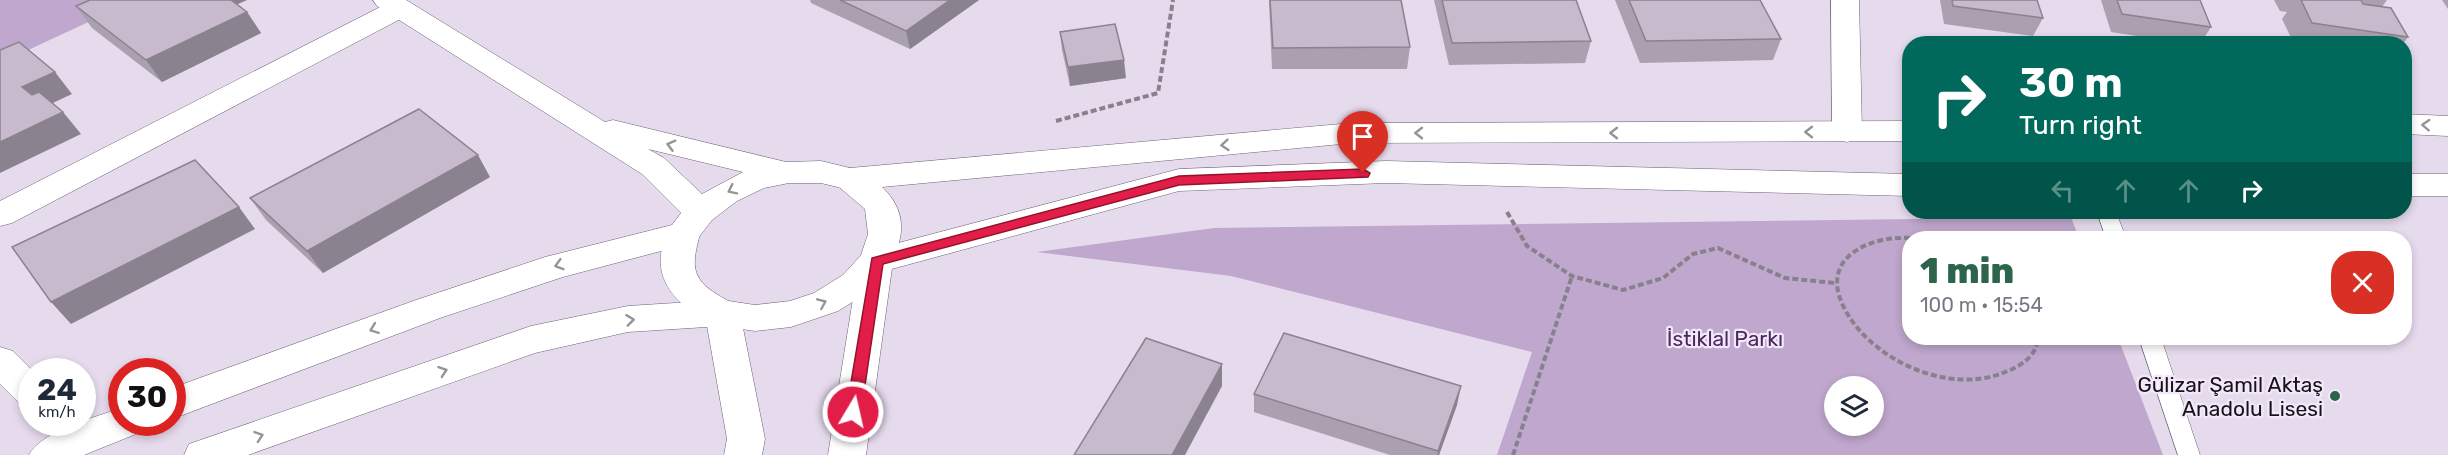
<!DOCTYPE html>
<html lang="en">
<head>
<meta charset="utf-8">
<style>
  :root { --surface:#fff; --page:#f6f6f7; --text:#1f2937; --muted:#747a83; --accent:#2c644c }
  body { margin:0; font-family:Rubik,sans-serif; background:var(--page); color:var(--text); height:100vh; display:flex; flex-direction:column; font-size:22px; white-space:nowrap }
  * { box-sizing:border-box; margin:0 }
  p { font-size:20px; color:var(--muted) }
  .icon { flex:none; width:33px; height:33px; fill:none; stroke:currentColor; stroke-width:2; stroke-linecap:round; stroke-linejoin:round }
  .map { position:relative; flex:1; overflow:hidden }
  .drawer { position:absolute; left:1902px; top:231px; width:510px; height:114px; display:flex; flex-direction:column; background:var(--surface); border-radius:24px; box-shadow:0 3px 9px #0003 }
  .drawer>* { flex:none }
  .top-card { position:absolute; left:1902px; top:36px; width:510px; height:183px; border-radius:24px; box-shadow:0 3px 9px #0003; background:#00695c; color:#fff; overflow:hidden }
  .fabs { position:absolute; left:1824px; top:376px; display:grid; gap:12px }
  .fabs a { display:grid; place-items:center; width:60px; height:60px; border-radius:50%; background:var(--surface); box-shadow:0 3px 9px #0003; font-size:30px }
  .speed { position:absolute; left:18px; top:358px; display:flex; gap:12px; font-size:30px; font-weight:700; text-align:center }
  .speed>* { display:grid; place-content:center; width:78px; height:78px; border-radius:50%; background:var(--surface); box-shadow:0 3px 9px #0003; line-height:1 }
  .speed small { font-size:15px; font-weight:400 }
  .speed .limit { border:9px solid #d22; background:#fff; color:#111 }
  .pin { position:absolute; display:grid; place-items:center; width:51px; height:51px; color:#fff; margin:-62px -26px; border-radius:50% 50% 50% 0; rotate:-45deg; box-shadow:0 0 6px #0007 }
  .pin .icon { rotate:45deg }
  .me { position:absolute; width:66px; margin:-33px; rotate:9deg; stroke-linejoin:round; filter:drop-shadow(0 0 4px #0008) }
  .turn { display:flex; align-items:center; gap:21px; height:126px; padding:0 18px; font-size:27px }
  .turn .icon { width:78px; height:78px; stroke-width:2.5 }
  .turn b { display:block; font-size:42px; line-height:51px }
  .lanes { display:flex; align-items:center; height:57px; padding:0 18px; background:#0003; justify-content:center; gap:30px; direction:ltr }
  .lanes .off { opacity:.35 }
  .round { display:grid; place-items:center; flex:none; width:63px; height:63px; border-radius:24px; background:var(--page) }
  .summary { display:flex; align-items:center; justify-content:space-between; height:102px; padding:0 18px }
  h1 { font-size:36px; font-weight:800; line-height:45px; color:var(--accent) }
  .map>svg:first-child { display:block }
  .green { fill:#bfa7cd; fill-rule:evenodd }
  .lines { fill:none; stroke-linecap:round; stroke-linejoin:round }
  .lane-casing { stroke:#6c6272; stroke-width:1 }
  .street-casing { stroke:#6c6272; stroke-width:1 }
  .secondary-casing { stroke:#6c6272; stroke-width:1 }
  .path { stroke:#88808d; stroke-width:4; stroke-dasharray:6 3; stroke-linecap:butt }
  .lane { fill:#fff; fill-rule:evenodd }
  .street { fill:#fff; fill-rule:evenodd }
  .secondary { fill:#fff; fill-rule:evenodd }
  .wall { fill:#aaa0af }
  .shaded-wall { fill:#8b828f }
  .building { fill:#c6bacc; stroke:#8b828f; stroke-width:1.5 }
  .oneway { stroke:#969497 }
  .route { fill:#e11d48; stroke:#92132f; stroke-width:1.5 }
  .poi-dot { fill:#2c644c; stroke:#f3e7fa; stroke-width:2 }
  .labels { text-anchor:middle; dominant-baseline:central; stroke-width:4.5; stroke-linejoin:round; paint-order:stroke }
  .park-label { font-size:21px; fill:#4a285c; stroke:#f3e7fa }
  .poi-label { font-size:21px; fill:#161218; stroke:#f3e7fa; text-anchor:end }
</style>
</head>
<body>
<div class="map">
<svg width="2448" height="455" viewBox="0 0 2448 455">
  <rect width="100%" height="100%" fill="#e6daed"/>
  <g class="green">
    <path d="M 0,0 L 136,0 L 0,63 Z"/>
    <path d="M 2071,217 L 2079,238 L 1910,238 L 1910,338 L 2118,338 L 2163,455 L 1497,455 L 1532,352 L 1231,276 L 1037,252 L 1214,228 ZM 1834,387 L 1874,387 L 1874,426 L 1834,426 Z"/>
  </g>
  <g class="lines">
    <defs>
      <g id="lane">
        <path d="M 2097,212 L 2116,212 L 2126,238 L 2106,238 Z"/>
        <path d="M 2139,338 L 2161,338 L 2200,455 L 2178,455 Z"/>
      </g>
      <g id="street">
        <path d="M 401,0 L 410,2 L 414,8 L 410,14 L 12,223 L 0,226 L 0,201 L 390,2 Z"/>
        <path d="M 1831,0 L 1859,0 L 1862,132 L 1858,139 L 1847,142 L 1836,139 L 1832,132 Z"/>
        <path d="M 850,168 C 874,175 900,198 901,224 C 902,237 897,249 893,261 L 866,455 L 828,455 L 859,261 L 868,234 L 865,209 L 839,187 L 834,179 L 839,171 Z"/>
        <path d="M 683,222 L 695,226 L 700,234 C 692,264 690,278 718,295 C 728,301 734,303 740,313 L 765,439 L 762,455 L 724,455 L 727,439 L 706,320 C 667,299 647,268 671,226 Z"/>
        <path d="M 0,347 L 13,351 L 34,372 L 32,372 L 32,408 L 19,403 L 0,384 Z"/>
        <path d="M 82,420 L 97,440 L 92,451 C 67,455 54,444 43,423 L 82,423 Z"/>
      </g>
      <g id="secondary">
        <path d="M 373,0 L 406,0 L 605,122 L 613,120 L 786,162 L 821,161 L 850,168 L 1352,123 L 1910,121 L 1910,141 L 1352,143 L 850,190 L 821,183 L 789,183 L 764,188 L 737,201 L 712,220 L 695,242 L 563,277 L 440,318 L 172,419 L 172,388 L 416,300 L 545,257 L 672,225 L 681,213 L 642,174 L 377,6 ZM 648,149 L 743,172 L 702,194 L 664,158 Z"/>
        <path d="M 2404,114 L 2448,116 L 2448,136 L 2404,134 Z"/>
        <path d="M 1386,161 L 1910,174 L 1910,196 L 1386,183 L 1179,191 L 888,270 L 867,293 L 838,311 L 791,327 L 755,331 L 722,326 L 628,332 L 535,353 L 248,455 L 184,455 L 189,444 L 531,326 L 628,306 L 722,300 L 755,305 L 790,301 L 814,293 L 843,275 L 864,252 L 1179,169 Z"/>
        <rect x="2404" y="174" width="44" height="22"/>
        <path d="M 122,408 L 122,423 L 142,423 L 136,434 L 84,455 L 29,455 C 41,431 96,417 122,408 Z"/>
      </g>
    </defs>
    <use href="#lane" class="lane-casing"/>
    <use href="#street" class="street-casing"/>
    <use href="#secondary" class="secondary-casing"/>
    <g class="path">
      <path d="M 1056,121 L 1158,93 L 1173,0"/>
      <path d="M 1507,212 L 1527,246 L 1572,276 L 1623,290 L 1663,278 L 1693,254 L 1718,248 L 1785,278 L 1835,283"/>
      <path d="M 1910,238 C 1889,237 1867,241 1850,255 C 1836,267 1834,284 1841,301 C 1864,357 1947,397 2005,372 C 2021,366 2036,357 2038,338"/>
      <path d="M 1513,455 L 1572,276"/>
    </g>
    <use href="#lane" class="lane"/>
    <use href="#street" class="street"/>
    <use href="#secondary" class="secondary"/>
  </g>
  <g class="wall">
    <path d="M 90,0 L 247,0 L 237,4 L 247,12 L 261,33 L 162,82 L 92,28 L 76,6 Z"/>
    <path d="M 810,0 L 979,0 L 910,49 L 811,3 Z"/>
    <path d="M 1269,0 L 1401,0 L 1410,47 L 1407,69 L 1272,69 Z"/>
    <path d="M 1434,0 L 1576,0 L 1591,41 L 1585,63 L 1449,65 Z"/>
    <path d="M 1615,0 L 1760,0 L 1781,39 L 1773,60 L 1640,63 Z"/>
    <path d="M 1940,0 L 2037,0 L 2043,18 L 2033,36 L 1944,24 Z"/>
    <path d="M 2101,0 L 2200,0 L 2211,27 L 2200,44 L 2189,44 L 2111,32 Z"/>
    <path d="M 2274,0 L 2387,0 L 2382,7 L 2408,37 L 2403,44 L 2294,44 L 2282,19 L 2287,12 L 2280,11 Z"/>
    <path d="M 2442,0 L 2448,0 L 2448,9 Z"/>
    <path d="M 1060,32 L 1126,78 L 1070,86 L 1062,50 Z"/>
    <path d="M 490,177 L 323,273 L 266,220 L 250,198 Z"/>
    <path d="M 1254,394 L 1457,405 L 1439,455 L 1390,455 L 1254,412 Z"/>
  </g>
  <g class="shaded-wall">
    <path d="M 212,0 L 247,0 L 220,12 Z"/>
    <path d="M 950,0 L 979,0 L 910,49 L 906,31 Z"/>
    <path d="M 247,12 L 261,33 L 162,82 L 146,60 Z"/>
    <path d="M 1124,60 L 1126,78 L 1070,86 L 1068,67 Z"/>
    <path d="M 55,72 L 72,94 L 40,109 L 22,87 Z"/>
    <path d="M 63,112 L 81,134 L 0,173 L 0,142 Z"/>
    <path d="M 478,155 L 490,177 L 323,273 L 307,251 Z"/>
    <path d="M 239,207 L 255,229 L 71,324 L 51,302 Z"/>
    <path d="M 1222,364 L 1222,386 L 1185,455 L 1172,455 Z"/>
    <path d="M 1461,386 L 1457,405 L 1439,455 L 1437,455 Z"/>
  </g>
  <g class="building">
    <path d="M 90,0 L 231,0 L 247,12 L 146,60 L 76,6 Z"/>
    <path d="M 840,0 L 950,0 L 906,31 Z"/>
    <path d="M 1270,0 L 1401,0 L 1410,47 L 1273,48 Z"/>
    <path d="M 1442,0 L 1576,0 L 1591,41 L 1452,43 Z"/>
    <path d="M 1629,0 L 1760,0 L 1781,39 L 1646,41 Z"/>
    <path d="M 1952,0 L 2037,0 L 2043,18 L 1953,6 Z"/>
    <path d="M 2117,0 L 2200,0 L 2211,27 L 2122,14 Z"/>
    <path d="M 2301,0 L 2361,0 L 2363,4 L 2391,8 L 2408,37 L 2312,23 Z"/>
    <path d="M 1115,24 L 1124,60 L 1068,67 L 1060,32 Z"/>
    <path d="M 19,42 L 55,72 L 22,87 L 32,95 L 39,92 L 63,112 L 0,142 L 0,50 Z"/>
    <path d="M 419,109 L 478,155 L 307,251 L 250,198 Z"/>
    <path d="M 195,160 L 239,207 L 51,302 L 12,247 Z"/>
    <path d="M 1284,333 L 1461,386 L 1438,451 L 1254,394 Z"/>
    <path d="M 1146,338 L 1222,364 L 1172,455 L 1074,455 Z"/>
  </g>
  <defs><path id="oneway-chevron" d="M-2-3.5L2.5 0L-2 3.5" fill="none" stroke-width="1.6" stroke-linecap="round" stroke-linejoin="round" transform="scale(1.5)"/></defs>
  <g class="oneway">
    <use href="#oneway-chevron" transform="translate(2426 125) rotate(-177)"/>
    <use href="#oneway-chevron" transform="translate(1809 132) rotate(180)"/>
    <use href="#oneway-chevron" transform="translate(1419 133) rotate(180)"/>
    <use href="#oneway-chevron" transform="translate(1614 133) rotate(180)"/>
    <use href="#oneway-chevron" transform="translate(671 145) rotate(-165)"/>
    <use href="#oneway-chevron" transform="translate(1225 145) rotate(175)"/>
    <use href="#oneway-chevron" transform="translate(732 190) rotate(154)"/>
    <use href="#oneway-chevron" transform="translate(559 265) rotate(164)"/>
    <use href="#oneway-chevron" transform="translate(822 303) rotate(-23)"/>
    <use href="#oneway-chevron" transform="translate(630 320) rotate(-7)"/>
    <use href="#oneway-chevron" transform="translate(374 329) rotate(159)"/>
    <use href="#oneway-chevron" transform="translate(443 371) rotate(-19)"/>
    <use href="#oneway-chevron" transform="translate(259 436) rotate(-19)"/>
  </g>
  <path class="route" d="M 1363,169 L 1370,173 L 1368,177 L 1179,185 L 883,264 L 861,412 L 853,418 L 846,412 L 872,258 L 1179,176 Z"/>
  <circle class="poi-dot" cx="2335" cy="396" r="6"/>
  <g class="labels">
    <g class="park-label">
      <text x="1725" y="338">İstiklal Parkı</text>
    </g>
    <g class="poi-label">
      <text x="2323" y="384">Gülizar Şamil Aktaş<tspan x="2323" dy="24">Anadolu Lisesi</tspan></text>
    </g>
  </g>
</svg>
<div class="fabs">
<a><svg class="icon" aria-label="layers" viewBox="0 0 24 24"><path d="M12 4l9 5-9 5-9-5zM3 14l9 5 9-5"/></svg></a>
</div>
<div class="speed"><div>24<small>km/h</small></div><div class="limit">30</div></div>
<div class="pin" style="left:1363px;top:173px;background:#d93025"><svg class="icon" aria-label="arrive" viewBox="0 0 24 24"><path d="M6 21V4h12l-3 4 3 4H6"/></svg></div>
<svg class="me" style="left:853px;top:412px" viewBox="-20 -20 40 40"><circle r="17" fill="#e11d48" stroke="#fff" stroke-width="3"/><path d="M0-11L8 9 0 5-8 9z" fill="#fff"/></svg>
<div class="top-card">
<div class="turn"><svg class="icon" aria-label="right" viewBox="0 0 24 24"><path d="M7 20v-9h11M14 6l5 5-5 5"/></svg><div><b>30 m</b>Turn right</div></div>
<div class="lanes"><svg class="icon off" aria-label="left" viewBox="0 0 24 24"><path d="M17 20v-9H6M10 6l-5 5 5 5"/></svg><svg class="icon off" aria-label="ahead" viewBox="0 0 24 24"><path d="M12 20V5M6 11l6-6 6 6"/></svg><svg class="icon off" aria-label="ahead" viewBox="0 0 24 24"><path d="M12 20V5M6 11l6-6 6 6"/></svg><svg class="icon" aria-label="right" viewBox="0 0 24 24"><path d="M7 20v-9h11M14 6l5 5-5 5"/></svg></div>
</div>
<section class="drawer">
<div class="summary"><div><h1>1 min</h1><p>100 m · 15:54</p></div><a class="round" style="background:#d93025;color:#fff"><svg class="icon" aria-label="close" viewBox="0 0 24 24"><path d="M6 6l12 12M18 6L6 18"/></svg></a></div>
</section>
</div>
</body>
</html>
